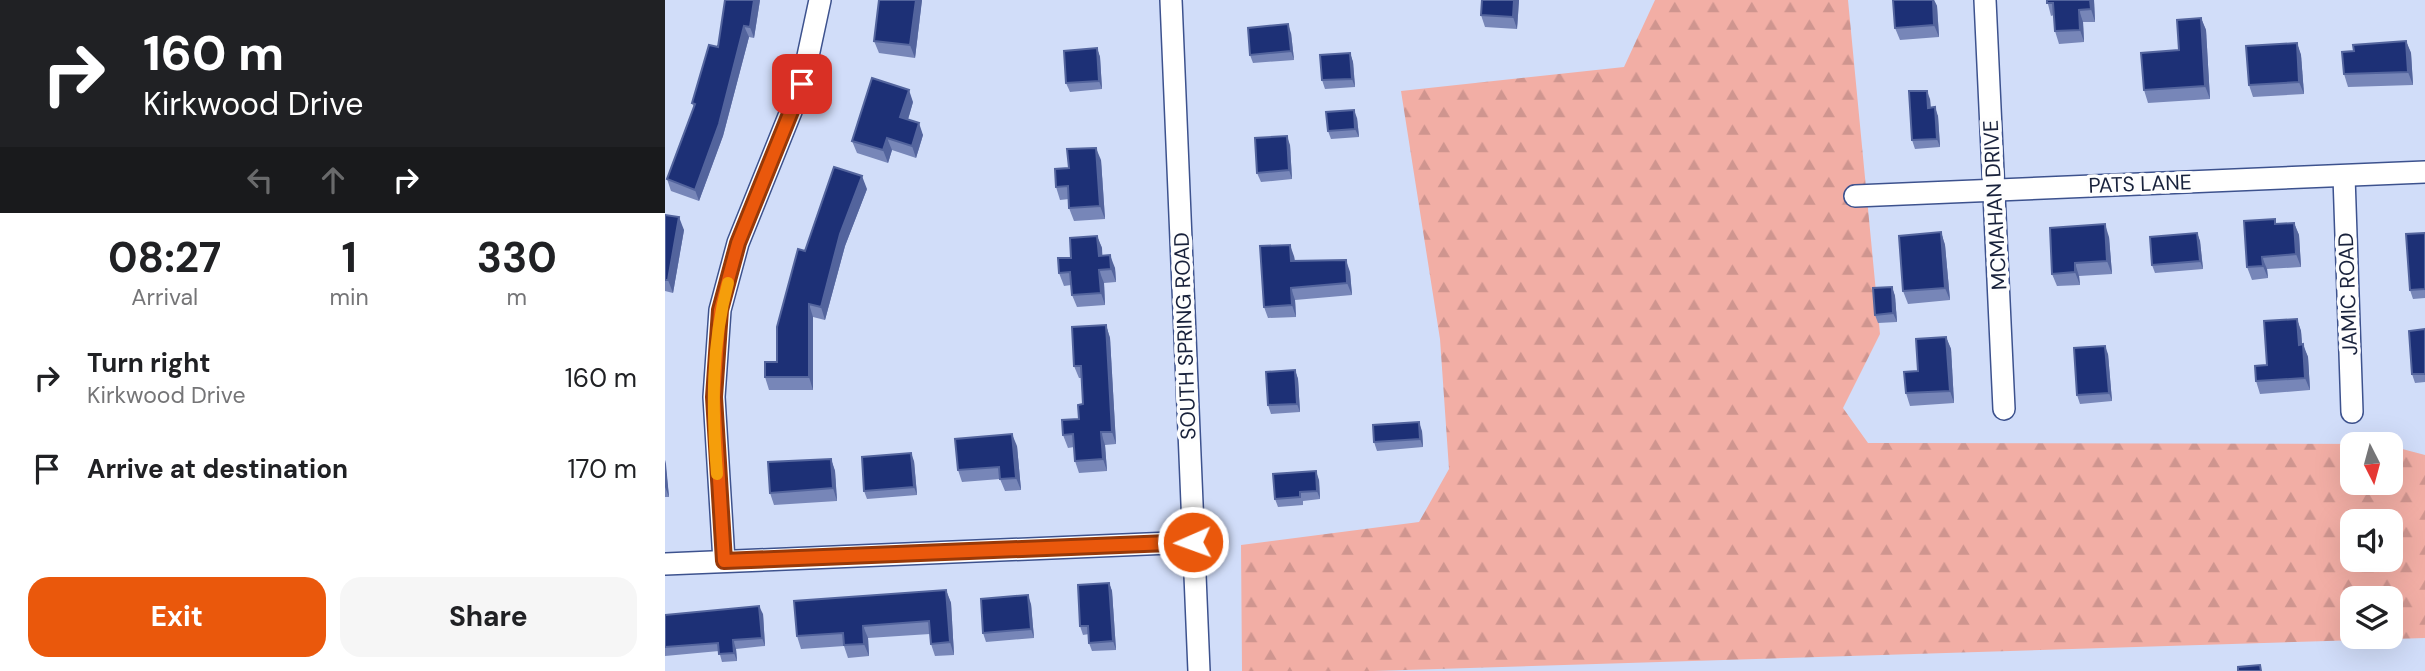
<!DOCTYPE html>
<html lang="en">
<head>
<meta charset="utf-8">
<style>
  :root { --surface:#fff; --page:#f6f6f6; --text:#202124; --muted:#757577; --accent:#ea580c }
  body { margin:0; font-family:"DM Sans",sans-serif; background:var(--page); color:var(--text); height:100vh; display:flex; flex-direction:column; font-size:26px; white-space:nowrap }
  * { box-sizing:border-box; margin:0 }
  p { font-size:23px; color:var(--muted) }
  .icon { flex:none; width:38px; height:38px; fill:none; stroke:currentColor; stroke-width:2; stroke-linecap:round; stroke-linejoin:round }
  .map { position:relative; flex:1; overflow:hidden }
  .panel { display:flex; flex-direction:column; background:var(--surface); width:665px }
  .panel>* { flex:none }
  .banner { background:#202124; color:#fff; overflow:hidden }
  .needle { width:46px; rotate:174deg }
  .tools { position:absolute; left:1675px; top:432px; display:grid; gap:14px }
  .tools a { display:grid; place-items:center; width:63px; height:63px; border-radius:14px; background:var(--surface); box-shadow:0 7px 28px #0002; font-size:35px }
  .pin { position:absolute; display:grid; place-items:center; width:60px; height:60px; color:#fff; margin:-30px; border-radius:14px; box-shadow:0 4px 10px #0006 }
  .me { position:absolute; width:77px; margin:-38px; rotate:268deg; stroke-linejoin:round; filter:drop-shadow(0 0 5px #0008) }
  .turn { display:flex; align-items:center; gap:24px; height:147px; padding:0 28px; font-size:32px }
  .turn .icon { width:91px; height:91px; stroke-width:2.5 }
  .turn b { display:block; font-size:49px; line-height:60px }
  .lanes { display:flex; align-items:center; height:66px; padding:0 28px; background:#0003; justify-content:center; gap:35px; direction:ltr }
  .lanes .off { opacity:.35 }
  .eta { display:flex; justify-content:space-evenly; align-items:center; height:119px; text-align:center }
  .eta b { font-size:42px; font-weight:700; line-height:49px }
  .button { display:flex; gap:14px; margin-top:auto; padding:14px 28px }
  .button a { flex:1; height:80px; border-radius:21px; background:var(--accent); color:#fff; font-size:28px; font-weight:700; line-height:80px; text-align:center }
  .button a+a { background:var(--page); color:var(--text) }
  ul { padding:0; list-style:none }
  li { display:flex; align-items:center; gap:21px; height:91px; padding:0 28px }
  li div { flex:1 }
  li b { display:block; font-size:26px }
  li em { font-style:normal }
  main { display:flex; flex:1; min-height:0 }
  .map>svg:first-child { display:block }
  .forest { fill:url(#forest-firs); fill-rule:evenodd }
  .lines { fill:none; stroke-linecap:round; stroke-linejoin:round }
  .street-casing { stroke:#3d528e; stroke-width:24 }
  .street { stroke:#fff; stroke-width:21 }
  .wall { fill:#7786b8 }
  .shaded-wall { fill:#53649d }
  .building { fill:#1d3076; stroke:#53649d; stroke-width:2 }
  .route-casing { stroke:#983908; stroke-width:18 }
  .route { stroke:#ea580c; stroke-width:12 }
  .slow { stroke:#f59e0b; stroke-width:12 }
  .labels { text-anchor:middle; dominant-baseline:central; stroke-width:7; stroke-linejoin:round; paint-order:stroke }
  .street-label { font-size:21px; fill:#18213b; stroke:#fefefe }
</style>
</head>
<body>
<main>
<section class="panel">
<div class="banner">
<div class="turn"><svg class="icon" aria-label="right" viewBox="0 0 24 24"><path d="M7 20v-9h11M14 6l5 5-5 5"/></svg><div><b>160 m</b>Kirkwood Drive</div></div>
<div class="lanes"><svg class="icon off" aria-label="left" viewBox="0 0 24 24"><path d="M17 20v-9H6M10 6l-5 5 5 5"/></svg><svg class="icon off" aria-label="ahead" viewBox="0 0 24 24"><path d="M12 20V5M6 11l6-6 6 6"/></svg><svg class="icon" aria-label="right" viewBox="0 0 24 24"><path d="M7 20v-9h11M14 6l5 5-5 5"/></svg></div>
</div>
<div class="eta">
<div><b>08:27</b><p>Arrival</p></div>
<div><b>1</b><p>min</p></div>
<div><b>330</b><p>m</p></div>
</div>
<ul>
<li><svg class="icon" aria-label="right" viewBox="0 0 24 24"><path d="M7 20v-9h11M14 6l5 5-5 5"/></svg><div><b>Turn right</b><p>Kirkwood Drive</p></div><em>160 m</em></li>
<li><svg class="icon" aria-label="arrive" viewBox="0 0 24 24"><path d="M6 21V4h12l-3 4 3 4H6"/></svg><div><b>Arrive at destination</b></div><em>170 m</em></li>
</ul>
<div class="button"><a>Exit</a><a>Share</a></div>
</section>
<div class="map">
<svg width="1760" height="671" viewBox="0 0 1760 671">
  <defs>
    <pattern id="forest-firs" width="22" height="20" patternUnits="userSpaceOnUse" patternTransform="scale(1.75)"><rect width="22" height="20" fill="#f2aea5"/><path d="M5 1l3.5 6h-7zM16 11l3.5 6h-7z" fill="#cf958f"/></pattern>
  </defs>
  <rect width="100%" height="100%" fill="#d1ddf9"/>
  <path class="forest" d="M 990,0 L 1183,0 L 1215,334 L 1178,408 L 1203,443 L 1719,444 L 1687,444 L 1687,483 L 1726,483 L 1726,446 L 1760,455 L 1760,638 L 708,671 L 577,671 L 576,545 L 754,522 L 784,469 L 775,339 L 736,91 L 959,67 ZM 1687,522 L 1726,522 L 1726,560 L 1687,560 ZM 1687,598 L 1726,598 L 1726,637 L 1687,637 Z"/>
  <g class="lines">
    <defs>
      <g id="street">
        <path d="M 506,0 L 534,671"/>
        <path d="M 1320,0 L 1339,409"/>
        <path d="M 1679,176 L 1687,412"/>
        <path d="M 1190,196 L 1760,172"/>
        <path d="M 59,561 L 49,397 L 55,310 L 73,243 L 137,84 L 155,0"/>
        <path d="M 0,564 L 529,542"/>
      </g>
    </defs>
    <use href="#street" class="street-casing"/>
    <use href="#street" class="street"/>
  </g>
  <g class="wall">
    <path d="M 95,0 L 89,38 L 84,37 L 58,136 L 34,201 L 6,191 L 2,179 L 29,107 L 27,103 L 53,47 Z"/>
    <path d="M 257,0 L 250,58 L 214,53 L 209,41 Z"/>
    <path d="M 854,0 L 852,29 L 820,27 L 816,15 Z"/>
    <path d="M 1228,0 L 1269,0 L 1272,6 L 1274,37 L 1235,40 L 1230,28 Z"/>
    <path d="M 1382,0 L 1429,0 L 1430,22 L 1418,22 L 1419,42 L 1394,44 L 1390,31 L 1389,15 L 1386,16 Z"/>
    <path d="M 1536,18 L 1541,30 L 1545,99 L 1483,103 L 1479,90 L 1514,50 Z"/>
    <path d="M 626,33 L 629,60 L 588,63 L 585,55 Z"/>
    <path d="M 1741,41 L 1746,53 L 1748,85 L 1683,87 L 1679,74 L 1689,51 Z"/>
    <path d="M 1632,43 L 1636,55 L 1639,94 L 1588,97 L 1584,85 Z"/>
    <path d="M 432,48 L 435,57 L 437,89 L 405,92 L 401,83 Z"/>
    <path d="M 685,53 L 688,62 L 690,87 L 660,89 L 657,80 Z"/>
    <path d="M 1265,99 L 1266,108 L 1273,116 L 1275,147 L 1250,149 L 1247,140 Z"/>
    <path d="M 248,102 L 243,119 L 258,135 L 251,158 L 227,150 L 223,163 L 192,153 L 187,141 Z"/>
    <path d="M 692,118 L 694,137 L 666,139 L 663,131 Z"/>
    <path d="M 625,145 L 627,179 L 596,182 L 592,173 Z"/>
    <path d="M 436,160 L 440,219 L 409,221 L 404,208 L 404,199 L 395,200 L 391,187 Z"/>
    <path d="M 202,189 L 180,246 L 160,320 L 148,317 L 148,390 L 104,390 L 100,377 L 112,362 L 140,251 Z"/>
    <path d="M 0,215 L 19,230 L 8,293 L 0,291 Z"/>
    <path d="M 1629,223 L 1634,235 L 1636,267 L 1602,269 L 1603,278 L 1587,280 L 1582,267 L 1612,224 Z"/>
    <path d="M 1276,232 L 1280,245 L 1285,300 L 1243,304 L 1238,291 Z"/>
    <path d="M 1532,233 L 1535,241 L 1538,269 L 1490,273 L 1487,265 Z"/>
    <path d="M 1760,233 L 1760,298 L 1748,299 L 1745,290 Z"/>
    <path d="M 432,236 L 437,248 L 437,256 L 450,268 L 451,282 L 439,283 L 440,305 L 412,307 L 407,295 L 406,285 L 399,286 L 394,273 L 406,258 Z"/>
    <path d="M 1444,237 L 1447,274 L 1414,276 L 1415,285 L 1392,286 L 1387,274 Z"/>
    <path d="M 629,256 L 630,261 L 685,272 L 687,295 L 630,300 L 631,317 L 603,318 L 599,307 Z"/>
    <path d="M 1227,287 L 1230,296 L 1232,322 L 1213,323 L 1210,315 Z"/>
    <path d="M 1632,319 L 1636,331 L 1637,344 L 1643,357 L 1645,390 L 1595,394 L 1591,381 Z"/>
    <path d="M 441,325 L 445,338 L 451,444 L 440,445 L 442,471 L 414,473 L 410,461 L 409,447 L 403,448 L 398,435 L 414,419 L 418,404 L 416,378 L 414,378 L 409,366 Z"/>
    <path d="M 1760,329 L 1760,382 L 1750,383 L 1747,374 Z"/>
    <path d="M 1281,337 L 1286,349 L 1289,403 L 1245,406 L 1241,393 Z"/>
    <path d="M 1443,354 L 1447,401 L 1415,404 L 1412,395 Z"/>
    <path d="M 630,370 L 633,379 L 635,412 L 606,414 L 603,405 Z"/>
    <path d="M 757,431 L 758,447 L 712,451 L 709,442 Z"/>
    <path d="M 352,446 L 356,490 L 340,491 L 335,479 L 297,482 L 293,470 Z"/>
    <path d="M 166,459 L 170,471 L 172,501 L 109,505 L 105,493 Z"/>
    <path d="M 0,460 L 4,497 L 0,497 Z"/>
    <path d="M 249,461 L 252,495 L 202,499 L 199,491 Z"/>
    <path d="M 654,480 L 655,499 L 638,501 L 638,505 L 613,507 L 610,499 Z"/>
    <path d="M 444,583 L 447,591 L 451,650 L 427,651 L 424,643 L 424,634 L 418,635 L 415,626 Z"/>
    <path d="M 281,590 L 286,603 L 289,655 L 270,656 L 266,644 L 265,634 L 203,638 L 204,656 L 183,658 L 179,646 L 136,649 L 132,636 Z"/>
    <path d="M 366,604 L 369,638 L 321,642 L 318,633 Z"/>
    <path d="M 98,614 L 100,646 L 71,649 L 72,661 L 57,662 L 54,651 L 0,656 L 0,615 Z"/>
  </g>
  <g class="shaded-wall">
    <path d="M 89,0 L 95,0 L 89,38 L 85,27 Z"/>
    <path d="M 251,0 L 257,0 L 250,58 L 245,45 Z"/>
    <path d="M 849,0 L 854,0 L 852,29 L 848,17 Z"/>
    <path d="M 1268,0 L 1269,0 L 1272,6 L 1274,37 L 1269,25 Z"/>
    <path d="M 1425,0 L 1429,0 L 1430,22 L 1426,9 Z"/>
    <path d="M 1414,10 L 1418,22 L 1419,42 L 1415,30 Z"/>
    <path d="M 1536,18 L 1541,30 L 1545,99 L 1540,86 Z"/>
    <path d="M 623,24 L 626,33 L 629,60 L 626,51 Z"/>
    <path d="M 79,26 L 84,37 L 58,136 L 34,201 L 30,190 Z"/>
    <path d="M 1741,41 L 1746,53 L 1748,85 L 1743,72 Z"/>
    <path d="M 1632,43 L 1636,55 L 1639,94 L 1634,82 Z"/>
    <path d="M 432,48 L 435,57 L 437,89 L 434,81 Z"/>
    <path d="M 685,53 L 688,62 L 690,87 L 687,79 Z"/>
    <path d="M 244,90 L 248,102 L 240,130 L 235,117 Z"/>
    <path d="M 1262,91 L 1265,99 L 1266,116 L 1263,108 Z"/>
    <path d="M 1270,107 L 1273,116 L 1275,147 L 1272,139 Z"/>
    <path d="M 689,110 L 692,118 L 694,137 L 690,129 Z"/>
    <path d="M 254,123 L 258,135 L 251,158 L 247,146 Z"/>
    <path d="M 622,136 L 625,145 L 627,179 L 624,170 Z"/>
    <path d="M 222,138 L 227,150 L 223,163 L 218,150 Z"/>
    <path d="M 431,148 L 436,160 L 440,219 L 435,206 Z"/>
    <path d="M 197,176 L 202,189 L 180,246 L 160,320 L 156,307 L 175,234 Z"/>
    <path d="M 14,217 L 19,230 L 8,293 L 3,280 Z"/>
    <path d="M 1629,223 L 1634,235 L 1636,267 L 1631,254 Z"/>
    <path d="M 1440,224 L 1444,237 L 1447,274 L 1442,261 Z"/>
    <path d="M 1276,232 L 1280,245 L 1285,300 L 1280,288 Z"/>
    <path d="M 1532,233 L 1535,241 L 1538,269 L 1535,261 Z"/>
    <path d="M 432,236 L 437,248 L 438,269 L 434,256 Z"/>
    <path d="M 625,245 L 629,256 L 631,272 L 626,261 Z"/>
    <path d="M 445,255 L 450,268 L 451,282 L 446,269 Z"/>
    <path d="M 1597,257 L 1602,269 L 1603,278 L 1598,266 Z"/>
    <path d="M 681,260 L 685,272 L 687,295 L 682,283 Z"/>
    <path d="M 1410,263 L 1414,276 L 1415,285 L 1410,272 Z"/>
    <path d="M 434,270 L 439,283 L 440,305 L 436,293 Z"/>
    <path d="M 1227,287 L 1230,296 L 1232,322 L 1228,313 Z"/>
    <path d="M 626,288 L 630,300 L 631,317 L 627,305 Z"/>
    <path d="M 144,304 L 148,317 L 148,390 L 144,377 Z"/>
    <path d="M 1632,319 L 1636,331 L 1638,357 L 1634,345 Z"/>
    <path d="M 441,325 L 445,338 L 451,444 L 447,432 Z"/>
    <path d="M 1281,337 L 1286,349 L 1289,403 L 1285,391 Z"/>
    <path d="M 1638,344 L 1643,357 L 1645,390 L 1640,378 Z"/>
    <path d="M 1440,346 L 1443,354 L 1447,401 L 1444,393 Z"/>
    <path d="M 630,370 L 633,379 L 635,412 L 632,404 Z"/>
    <path d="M 754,422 L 757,431 L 758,447 L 755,439 Z"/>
    <path d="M 436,432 L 440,445 L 442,471 L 438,459 Z"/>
    <path d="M 347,434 L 352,446 L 356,490 L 351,478 Z"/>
    <path d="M 246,453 L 249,461 L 252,495 L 249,487 Z"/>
    <path d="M 166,459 L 170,471 L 172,501 L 168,488 Z"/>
    <path d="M 0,460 L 1,464 L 4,497 L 0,487 Z"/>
    <path d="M 651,471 L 654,480 L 655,499 L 652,491 Z"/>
    <path d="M 444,583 L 447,591 L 451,650 L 448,641 Z"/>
    <path d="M 281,590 L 286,603 L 289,655 L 285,642 Z"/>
    <path d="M 363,595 L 366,604 L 369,638 L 366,629 Z"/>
    <path d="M 94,606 L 98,614 L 100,646 L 97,638 Z"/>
    <path d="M 198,626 L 203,638 L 204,656 L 199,644 Z"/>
    <path d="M 68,640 L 71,649 L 72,661 L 69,653 Z"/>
  </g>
  <g class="building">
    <path d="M 60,0 L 89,0 L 85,27 L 79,26 L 54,124 L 30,190 L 2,179 L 30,104 L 27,103 L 44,45 L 53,47 Z"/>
    <path d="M 214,0 L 251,0 L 245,45 L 209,41 Z"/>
    <path d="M 817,0 L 849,0 L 848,17 L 816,15 Z"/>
    <path d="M 1228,0 L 1268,0 L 1269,25 L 1230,28 Z"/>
    <path d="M 1382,0 L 1425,0 L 1426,9 L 1414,10 L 1415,30 L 1390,31 L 1388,3 L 1382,3 Z"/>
    <path d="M 1536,18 L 1540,86 L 1479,90 L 1476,53 L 1514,50 L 1512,20 Z"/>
    <path d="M 623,24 L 626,51 L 585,55 L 583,28 Z"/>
    <path d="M 1741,41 L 1743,72 L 1679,74 L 1677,52 L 1689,51 L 1688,45 Z"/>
    <path d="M 1632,43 L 1634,82 L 1584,85 L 1581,46 Z"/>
    <path d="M 432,48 L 434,81 L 401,83 L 399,51 Z"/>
    <path d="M 685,53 L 687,79 L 657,80 L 655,55 Z"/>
    <path d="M 207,78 L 244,90 L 235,117 L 254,123 L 247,146 L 222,138 L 218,150 L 187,141 Z"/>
    <path d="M 1244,91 L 1262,91 L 1263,108 L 1270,107 L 1272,139 L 1247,140 Z"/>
    <path d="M 689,110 L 690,129 L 663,131 L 661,112 Z"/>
    <path d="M 622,136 L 624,170 L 592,173 L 590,138 Z"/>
    <path d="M 431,148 L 435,206 L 404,208 L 403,186 L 391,187 L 390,169 L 404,168 L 402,149 Z"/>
    <path d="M 169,167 L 197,176 L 175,234 L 156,307 L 144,304 L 144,377 L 100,377 L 100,362 L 112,362 L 112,327 L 133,249 L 140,251 Z"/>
    <path d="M 0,215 L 14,217 L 3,280 L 0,280 Z"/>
    <path d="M 1610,219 L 1610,224 L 1629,223 L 1631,254 L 1597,257 L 1598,266 L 1582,267 L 1579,221 Z"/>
    <path d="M 1440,224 L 1442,261 L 1410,263 L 1410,272 L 1387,274 L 1385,228 Z"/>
    <path d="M 1276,232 L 1280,288 L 1238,291 L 1234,236 Z"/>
    <path d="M 1532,233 L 1535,261 L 1487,265 L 1485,237 Z"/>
    <path d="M 1760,233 L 1760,289 L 1745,290 L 1741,234 Z"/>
    <path d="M 432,236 L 434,256 L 445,255 L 446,269 L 434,270 L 436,293 L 407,295 L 405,272 L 394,273 L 393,258 L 406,258 L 405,238 Z"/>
    <path d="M 625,245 L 626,261 L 681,260 L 682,283 L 626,288 L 627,305 L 599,307 L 595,246 Z"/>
    <path d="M 1227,287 L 1228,313 L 1210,315 L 1208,288 Z"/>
    <path d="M 1632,319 L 1634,345 L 1638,344 L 1640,378 L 1591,381 L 1590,366 L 1602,365 L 1599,321 Z"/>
    <path d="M 441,325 L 447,432 L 436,432 L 438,459 L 410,461 L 408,434 L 398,435 L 397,420 L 414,419 L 413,405 L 418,404 L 416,366 L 409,366 L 407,327 Z"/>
    <path d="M 1760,329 L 1760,374 L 1747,374 L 1744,331 Z"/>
    <path d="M 1281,337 L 1285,391 L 1241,393 L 1239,372 L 1253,371 L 1251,339 Z"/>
    <path d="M 1440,346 L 1444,393 L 1412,395 L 1409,348 Z"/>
    <path d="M 630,370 L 632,404 L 603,405 L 601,372 Z"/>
    <path d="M 754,422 L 755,439 L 709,442 L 708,425 Z"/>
    <path d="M 347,434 L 351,478 L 335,479 L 334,467 L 293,470 L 290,439 Z"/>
    <path d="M 246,453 L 249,487 L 199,491 L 197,457 Z"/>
    <path d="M 166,459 L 168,488 L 105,493 L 103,462 Z"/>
    <path d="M 651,471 L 652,491 L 635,492 L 635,497 L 610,499 L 608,474 Z"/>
    <path d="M 444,583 L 448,641 L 424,643 L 423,626 L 415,626 L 413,585 Z"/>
    <path d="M 281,590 L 285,642 L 266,644 L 264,621 L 198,626 L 199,644 L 179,645 L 178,633 L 132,636 L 129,601 Z"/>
    <path d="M 363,595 L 366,629 L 318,633 L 316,599 Z"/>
    <path d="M 94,606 L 97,638 L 68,640 L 69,653 L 54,654 L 53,643 L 0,647 L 0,615 Z"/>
    <path d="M 1595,665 L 1596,671 L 1573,671 L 1573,667 Z"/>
  </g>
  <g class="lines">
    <defs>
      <path id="route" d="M 137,84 L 73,243 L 55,310 L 49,397 L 59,561 L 528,542"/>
    </defs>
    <use href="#route" class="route-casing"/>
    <use href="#route" class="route"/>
    <path class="slow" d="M 52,474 C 47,409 46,345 63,283"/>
  </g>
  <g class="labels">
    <g class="street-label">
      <text transform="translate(1475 184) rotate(-2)">PATS LANE</text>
      <text transform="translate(1330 205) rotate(-93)">MCMAHAN DRIVE</text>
      <text transform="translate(1683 294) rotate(-92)">JAMIC ROAD</text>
      <text transform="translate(520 336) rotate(-92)">SOUTH SPRING ROAD</text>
    </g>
  </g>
</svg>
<div class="tools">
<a><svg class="needle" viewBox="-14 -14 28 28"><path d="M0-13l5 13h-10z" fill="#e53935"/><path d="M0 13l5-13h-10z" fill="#757577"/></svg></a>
<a><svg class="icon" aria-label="sound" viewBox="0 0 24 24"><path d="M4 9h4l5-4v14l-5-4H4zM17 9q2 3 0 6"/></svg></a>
<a><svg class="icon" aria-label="layers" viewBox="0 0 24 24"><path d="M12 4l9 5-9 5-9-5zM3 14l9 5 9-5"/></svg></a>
</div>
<div class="pin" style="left:137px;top:84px;background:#d93025"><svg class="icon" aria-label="arrive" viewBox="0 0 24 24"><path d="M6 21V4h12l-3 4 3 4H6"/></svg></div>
<svg class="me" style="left:528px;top:542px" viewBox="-20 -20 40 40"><circle r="17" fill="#ea580c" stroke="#fff" stroke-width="3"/><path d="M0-11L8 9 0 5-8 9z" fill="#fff"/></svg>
</div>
</main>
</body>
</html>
